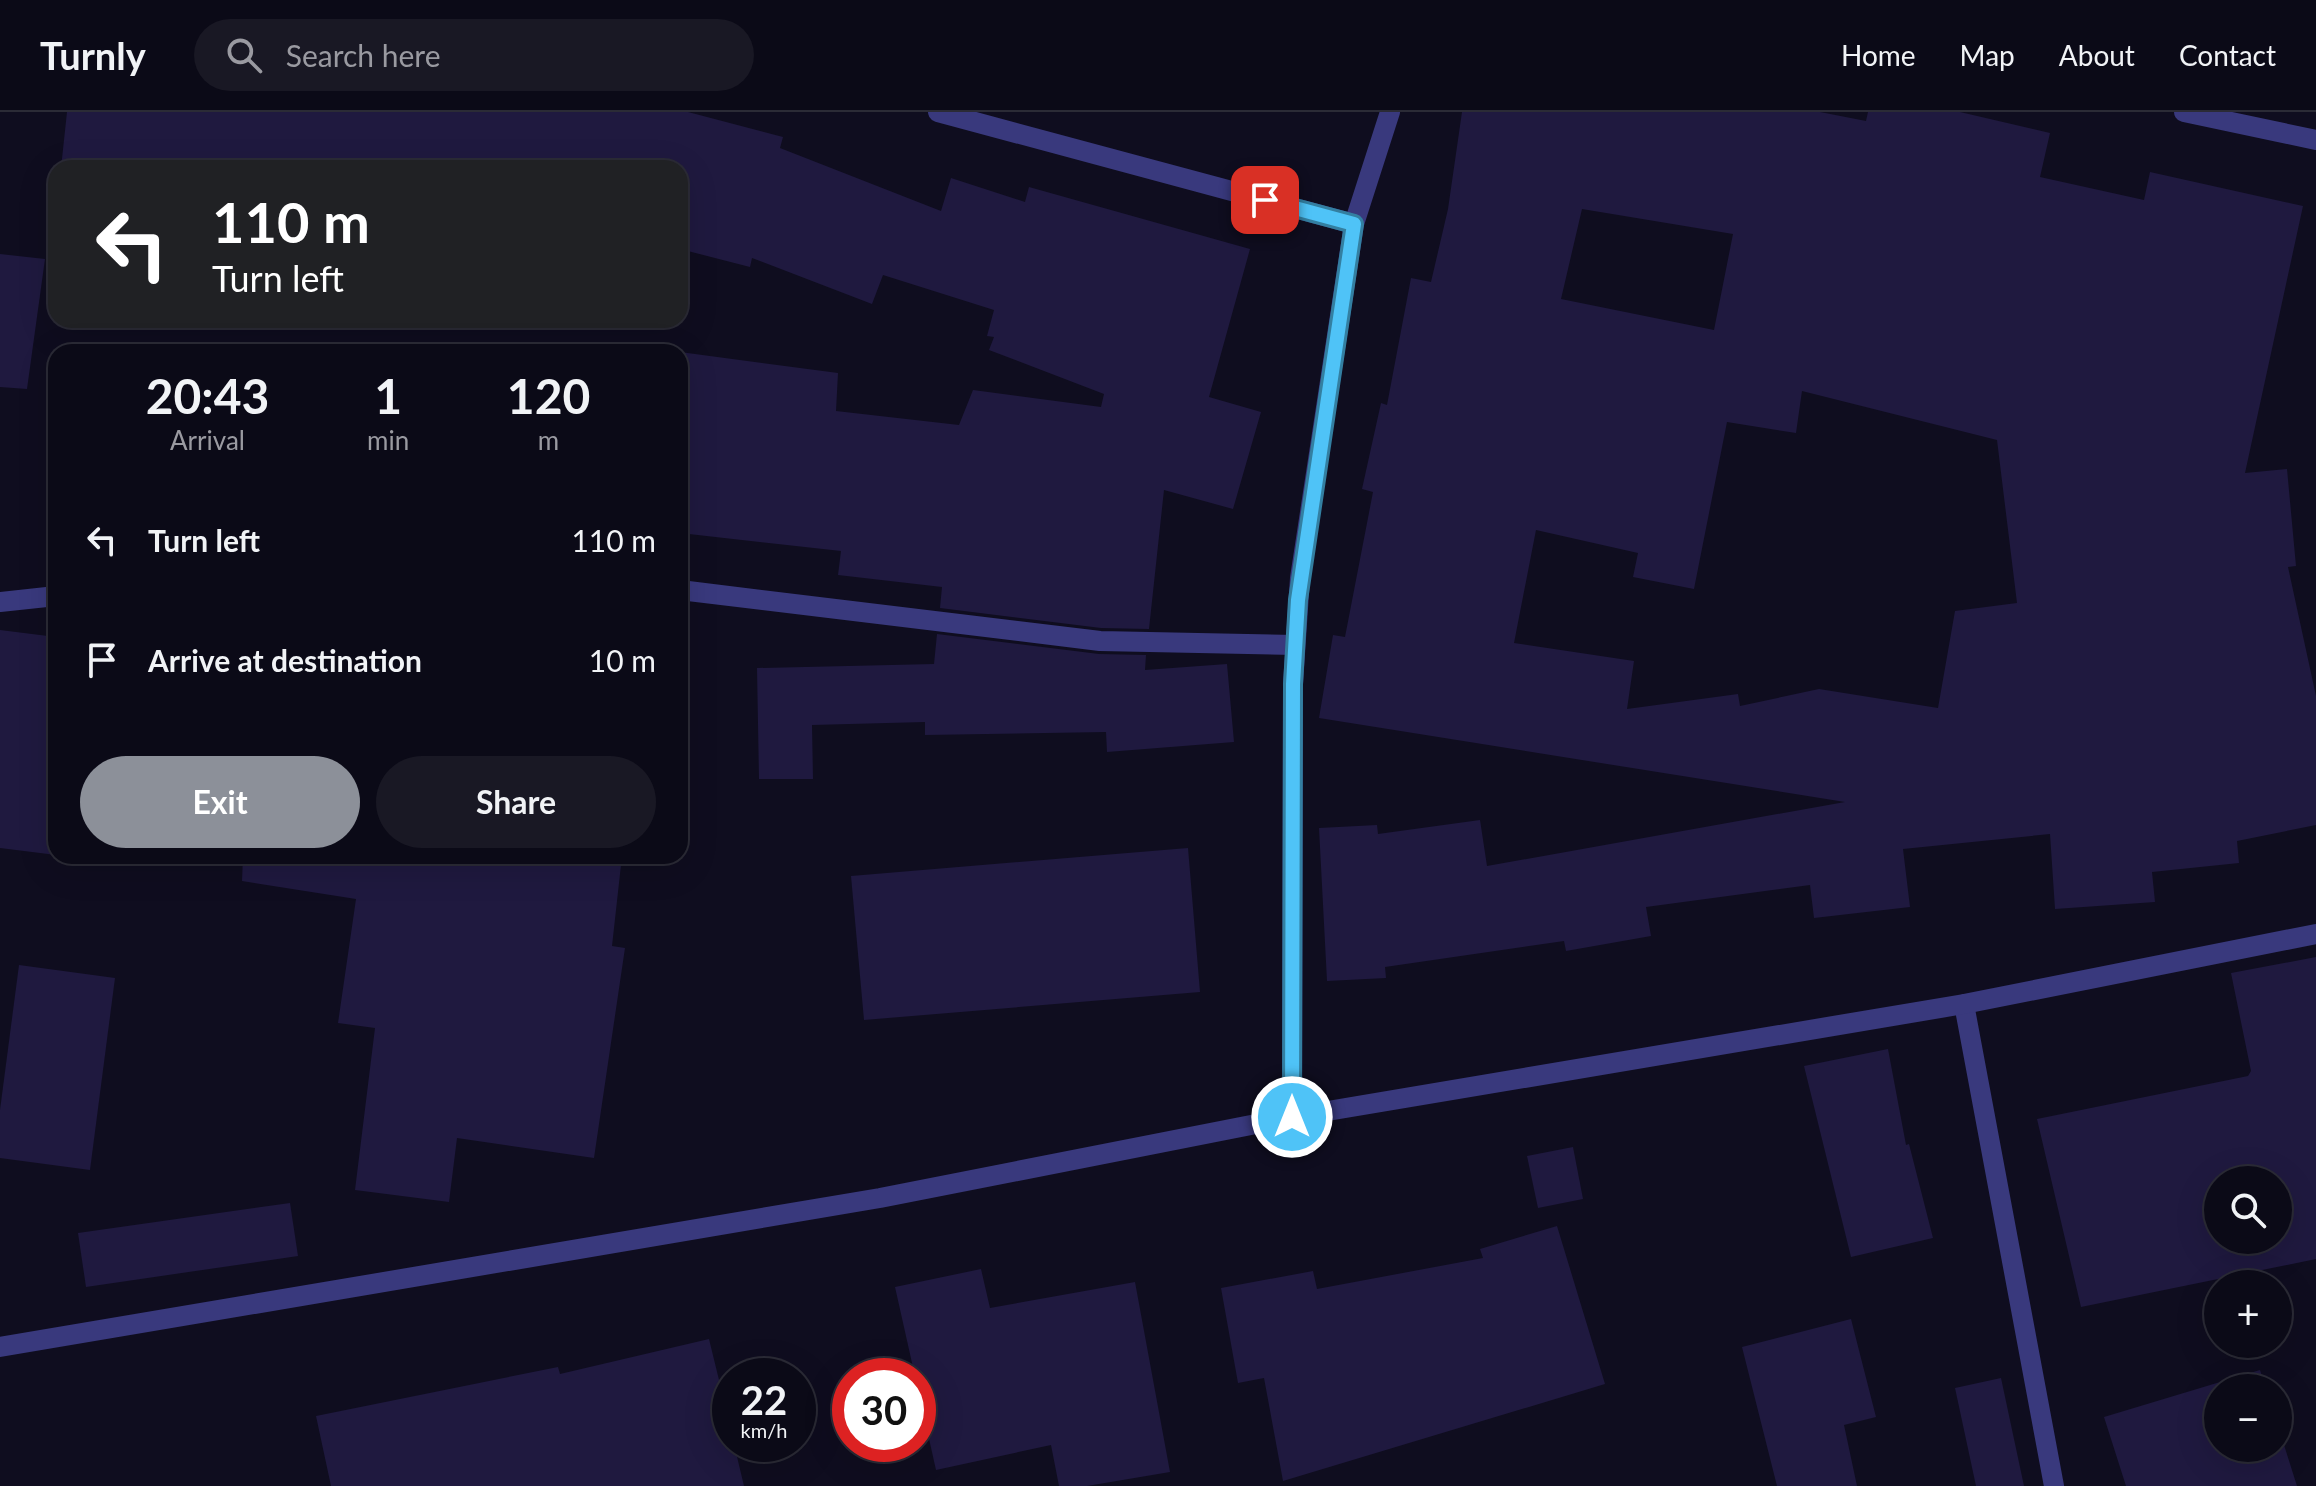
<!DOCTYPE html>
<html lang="en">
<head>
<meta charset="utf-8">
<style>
  :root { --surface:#0b0a17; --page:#191824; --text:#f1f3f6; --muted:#9a9aa1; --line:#2b2b36; --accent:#8c9099 }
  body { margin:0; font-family:Lato,sans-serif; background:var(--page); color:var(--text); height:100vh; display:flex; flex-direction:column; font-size:30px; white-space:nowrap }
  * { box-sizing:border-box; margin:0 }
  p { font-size:26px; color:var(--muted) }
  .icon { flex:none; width:44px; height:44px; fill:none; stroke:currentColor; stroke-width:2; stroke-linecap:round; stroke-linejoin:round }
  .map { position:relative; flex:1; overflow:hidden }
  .drawer { position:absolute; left:48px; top:232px; width:640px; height:520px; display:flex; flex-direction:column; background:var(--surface); border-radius:24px; box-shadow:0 8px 32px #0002,0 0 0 2px var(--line) }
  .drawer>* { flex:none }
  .hud { position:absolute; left:48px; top:48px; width:640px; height:168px; border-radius:24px; box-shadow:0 8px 32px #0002,0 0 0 2px var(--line); background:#202124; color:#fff; overflow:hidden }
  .fabs { position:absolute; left:2204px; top:1054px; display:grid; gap:16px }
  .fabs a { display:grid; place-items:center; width:88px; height:88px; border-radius:50%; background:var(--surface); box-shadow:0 8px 32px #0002,0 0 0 2px var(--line); font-size:40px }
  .speed { position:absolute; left:712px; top:1246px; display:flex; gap:16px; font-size:40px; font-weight:700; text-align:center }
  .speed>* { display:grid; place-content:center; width:104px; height:104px; border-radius:50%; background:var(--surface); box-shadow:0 8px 32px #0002,0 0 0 2px var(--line); line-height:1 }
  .speed small { font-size:20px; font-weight:400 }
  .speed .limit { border:12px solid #d22; background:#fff; color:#111 }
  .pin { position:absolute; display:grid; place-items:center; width:68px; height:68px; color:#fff; margin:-34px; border-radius:16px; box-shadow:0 4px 12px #0006 }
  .me { position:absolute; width:88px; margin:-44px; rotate:0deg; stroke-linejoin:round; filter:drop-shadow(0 0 6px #0008) }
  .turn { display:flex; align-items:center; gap:28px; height:168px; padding:0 32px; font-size:36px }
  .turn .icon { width:104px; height:104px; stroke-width:2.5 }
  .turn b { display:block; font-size:56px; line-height:68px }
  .eta { display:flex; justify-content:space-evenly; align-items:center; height:136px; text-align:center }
  .eta b { font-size:48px; font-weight:700; line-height:56px }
  .cta { display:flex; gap:16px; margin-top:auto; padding:16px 32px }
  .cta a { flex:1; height:92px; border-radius:48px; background:var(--accent); color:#fff; font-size:32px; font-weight:700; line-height:92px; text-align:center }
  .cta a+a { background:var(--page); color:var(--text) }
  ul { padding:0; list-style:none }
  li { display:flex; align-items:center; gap:24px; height:120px; padding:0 32px }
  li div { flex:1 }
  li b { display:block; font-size:30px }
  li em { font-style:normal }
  header { display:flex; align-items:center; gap:48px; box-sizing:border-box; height:112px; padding:0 40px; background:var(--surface); border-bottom:2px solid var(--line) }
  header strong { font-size:38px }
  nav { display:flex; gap:44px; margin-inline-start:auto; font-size:28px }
  .search { width:560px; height:72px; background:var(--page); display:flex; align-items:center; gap:20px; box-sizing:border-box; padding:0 28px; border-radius:44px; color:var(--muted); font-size:30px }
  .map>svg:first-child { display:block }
  .building { fill:#1f193f; fill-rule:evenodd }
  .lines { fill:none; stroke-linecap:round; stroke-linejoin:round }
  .minor { stroke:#39397d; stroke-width:20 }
  .route-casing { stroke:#337fa1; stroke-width:20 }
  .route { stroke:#4fc3f7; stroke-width:14 }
</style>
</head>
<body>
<header>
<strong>Turnly</strong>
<div class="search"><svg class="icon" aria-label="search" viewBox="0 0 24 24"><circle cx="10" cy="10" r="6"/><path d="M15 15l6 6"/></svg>Search here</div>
<nav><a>Home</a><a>Map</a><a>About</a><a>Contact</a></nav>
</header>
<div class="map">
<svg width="2316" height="1374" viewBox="0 0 2316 1374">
  <rect width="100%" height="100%" fill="#0f0d1f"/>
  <g class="building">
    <path d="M 67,0 L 688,0 L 783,25 L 780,36 L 941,99 L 951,66 L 1025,90 L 1029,75 L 1250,137 L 1209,285 L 1261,300 L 1233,397 L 1164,378 L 1149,517 L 1101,516 L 940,496 L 942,475 L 838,463 L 841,439 L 680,421 L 680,240 L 838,261 L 836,299 L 959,313 L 973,278 L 1101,295 L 1104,282 L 989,238 L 994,225 L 987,224 L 994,198 L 883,163 L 872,192 L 752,146 L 750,155 L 680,137 L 680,56 L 61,56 Z"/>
    <path d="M 1462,0 L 1820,0 L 1866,9 L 1868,0 L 1960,0 L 2050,21 L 2040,65 L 2144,88 L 2150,60 L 2303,94 L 2245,361 L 2287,357 L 2296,454 L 2288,455 L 2316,584 L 2316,713 L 2237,729 L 2239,751 L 2152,760 L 2155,790 L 2055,797 L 2050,722 L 1903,737 L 1910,795 L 1814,806 L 1810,773 L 1646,795 L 1651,824 L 1566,839 L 1564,829 L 1385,855 L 1386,866 L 1327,869 L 1319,716 L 1377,713 L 1378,722 L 1480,708 L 1487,754 L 1845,690 L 1319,606 L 1333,523 L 1345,525 L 1373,380 L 1362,377 L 1381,291 L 1387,293 L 1411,166 L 1431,170 L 1448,97 ZM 1582,97 L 1733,122 L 1714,218 L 1561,187 ZM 1802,279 L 1997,328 L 2017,491 L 1955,499 L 1938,596 L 1819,577 L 1740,594 L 1738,582 L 1627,597 L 1634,549 L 1514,531 L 1536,418 L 1638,441 L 1633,465 L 1694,477 L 1727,310 L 1796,321 Z"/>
    <path d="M 0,142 L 45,147 L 27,277 L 0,275 Z"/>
    <path d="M 0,518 L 56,525 L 56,743 L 0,736 Z"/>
    <path d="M 937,522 L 1099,542 L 1146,543 L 1145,558 L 1227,552 L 1234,630 L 1107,640 L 1106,620 L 925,623 L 925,610 L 812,613 L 813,667 L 759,667 L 757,556 L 934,552 Z"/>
    <path d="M 1188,736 L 1200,880 L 864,908 L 851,764 Z"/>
    <path d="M 243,744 L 622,744 L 612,834 L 625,836 L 594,1046 L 457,1026 L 449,1090 L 355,1078 L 375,916 L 338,911 L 356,787 L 242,769 Z"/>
    <path d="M 2316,845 L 2316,1147 L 2081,1195 L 2037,1007 L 2248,964 L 2251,959 L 2231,861 ZM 2218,1068 L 2278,1068 L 2278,1128 L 2218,1128 Z"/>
    <path d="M 19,853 L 115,866 L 90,1058 L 0,1046 L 0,998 Z"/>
    <path d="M 1888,937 L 1906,1033 L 1909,1032 L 1933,1126 L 1851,1145 L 1804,954 Z"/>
    <path d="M 1573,1035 L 1583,1087 L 1538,1096 L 1527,1044 Z"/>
    <path d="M 290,1091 L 298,1144 L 86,1175 L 78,1121 Z"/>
    <path d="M 1557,1114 L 1605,1272 L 1283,1369 L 1264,1266 L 1238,1271 L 1221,1176 L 1313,1159 L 1317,1177 L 1483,1146 L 1480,1137 Z"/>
    <path d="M 981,1157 L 990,1196 L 1135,1170 L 1170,1360 L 1087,1374 L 1059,1374 L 1051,1333 L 936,1358 L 895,1175 Z"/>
    <path d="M 1851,1207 L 1876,1305 L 1844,1313 L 1857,1374 L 1777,1374 L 1742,1235 Z"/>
    <path d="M 709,1227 L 730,1313 L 730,1332 L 734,1332 L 744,1374 L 331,1374 L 316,1304 L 558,1255 L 560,1262 Z"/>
    <path d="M 2260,1258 L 2266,1276 L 2218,1276 L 2218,1336 L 2278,1336 L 2278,1314 L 2297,1374 L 2126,1374 L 2104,1305 Z"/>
    <path d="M 2001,1266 L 2024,1374 L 1976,1374 L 1955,1276 Z"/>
  </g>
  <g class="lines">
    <g class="minor">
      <path d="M 938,0 L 1354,112"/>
      <path d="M 2184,0 L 2316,28"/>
      <path d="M 680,478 L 1100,529 L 1295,533"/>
      <path d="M 0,490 L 56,484"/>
      <path d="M 1964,892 L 2054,1374"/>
      <path d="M 1292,1005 L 1293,572 L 1300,466 L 1354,112 L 1390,0"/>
      <path d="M 0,1235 L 880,1086 L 1292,1005 L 1964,892 L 2316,822"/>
    </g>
  </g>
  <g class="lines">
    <defs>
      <path id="route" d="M 1265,88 L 1354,112 L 1298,488 L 1293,572 L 1292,1005"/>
    </defs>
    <use href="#route" class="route-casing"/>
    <use href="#route" class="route"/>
  </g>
</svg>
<div class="fabs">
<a><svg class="icon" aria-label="search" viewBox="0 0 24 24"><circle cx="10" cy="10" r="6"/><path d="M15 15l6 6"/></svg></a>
<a>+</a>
<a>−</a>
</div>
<div class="speed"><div>22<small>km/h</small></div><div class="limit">30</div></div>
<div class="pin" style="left:1265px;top:88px;background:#d93025"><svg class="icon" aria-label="arrive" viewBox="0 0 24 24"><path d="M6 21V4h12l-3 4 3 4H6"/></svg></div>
<svg class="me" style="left:1292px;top:1005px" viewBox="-20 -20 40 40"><circle r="17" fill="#4fc3f7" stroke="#fff" stroke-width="3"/><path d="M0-11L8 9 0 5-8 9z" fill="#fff"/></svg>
<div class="hud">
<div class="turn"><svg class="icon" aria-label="left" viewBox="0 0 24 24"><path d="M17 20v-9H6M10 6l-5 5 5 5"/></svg><div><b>110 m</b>Turn left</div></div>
</div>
<section class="drawer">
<div class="eta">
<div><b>20:43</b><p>Arrival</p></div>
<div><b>1</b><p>min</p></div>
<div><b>120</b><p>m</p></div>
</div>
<ul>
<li><svg class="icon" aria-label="left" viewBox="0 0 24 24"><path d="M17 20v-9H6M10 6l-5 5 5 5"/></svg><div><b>Turn left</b></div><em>110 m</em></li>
<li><svg class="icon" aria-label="arrive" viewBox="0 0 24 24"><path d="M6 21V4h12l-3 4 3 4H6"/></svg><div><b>Arrive at destination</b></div><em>10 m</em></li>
</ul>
<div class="cta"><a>Exit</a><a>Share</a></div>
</section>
</div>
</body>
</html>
